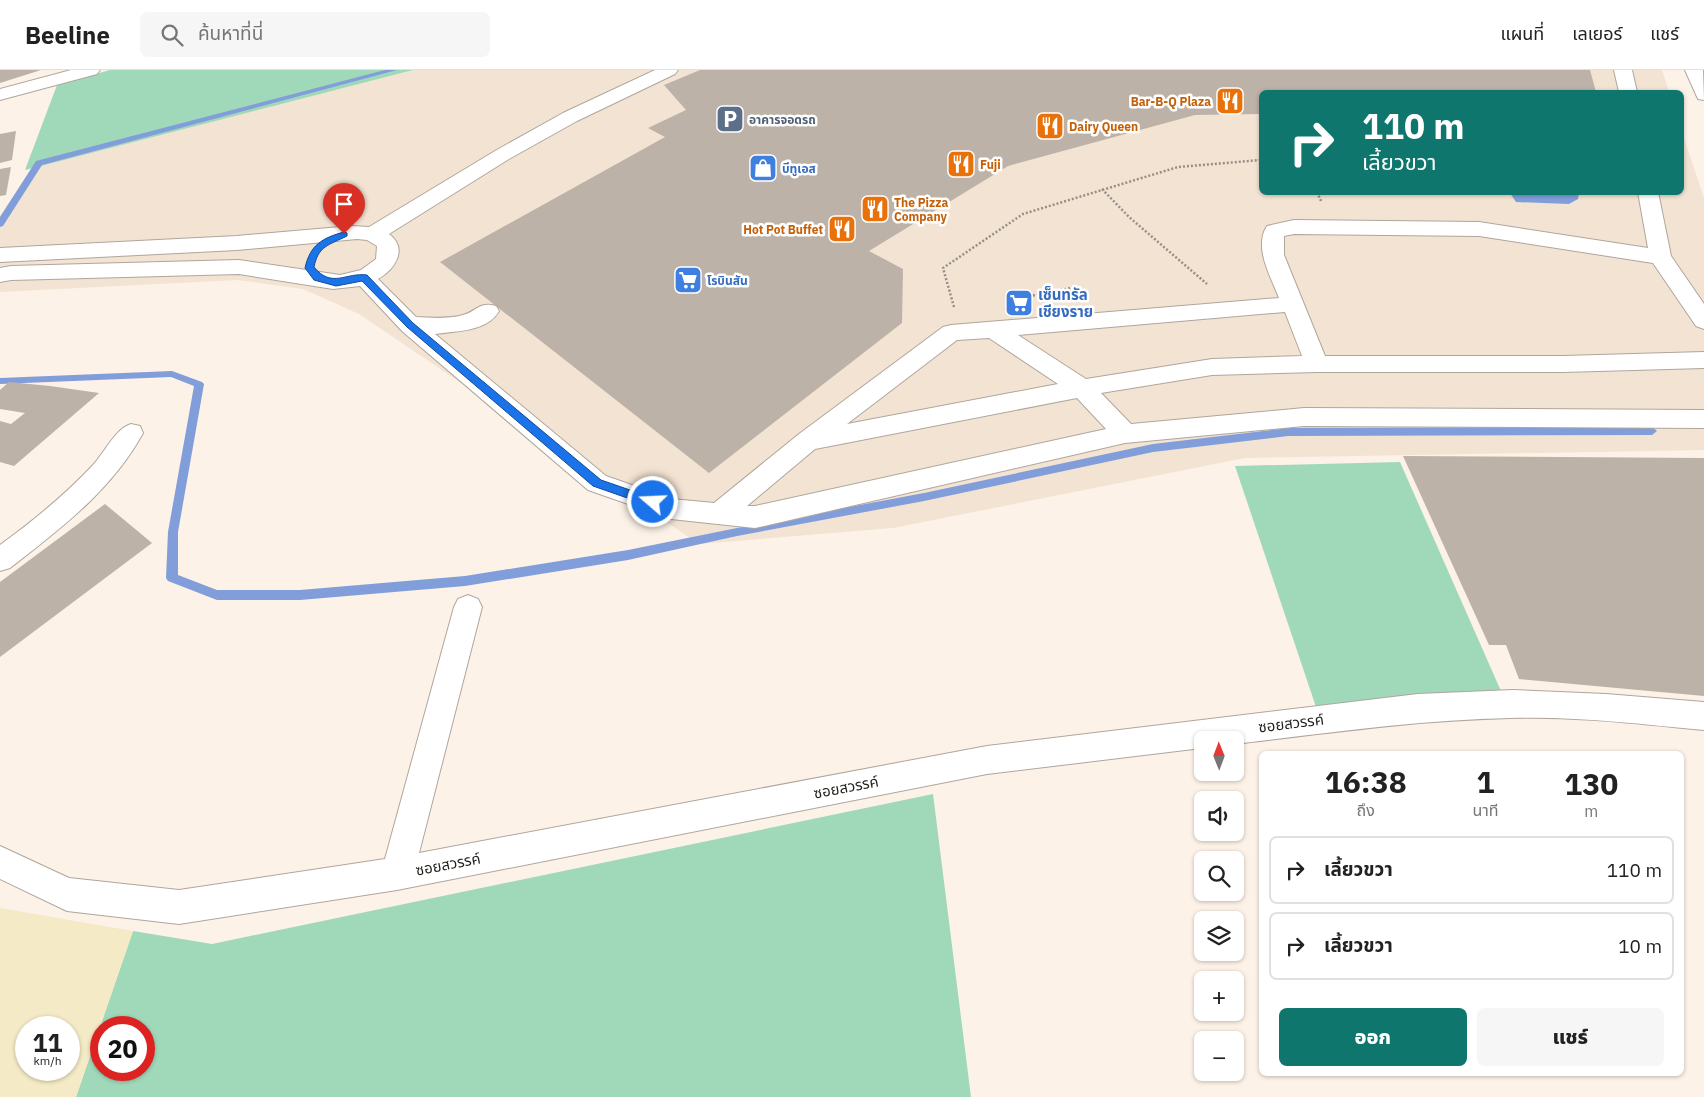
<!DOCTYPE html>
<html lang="th">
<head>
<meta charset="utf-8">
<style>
  :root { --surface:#fff; --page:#f6f6f6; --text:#222; --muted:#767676; --line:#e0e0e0; --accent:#0f766e }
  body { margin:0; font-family:"IBM Plex Sans","Noto Sans Thai",sans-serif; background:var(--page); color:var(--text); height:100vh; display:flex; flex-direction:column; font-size:19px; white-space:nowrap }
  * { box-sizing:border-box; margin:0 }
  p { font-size:16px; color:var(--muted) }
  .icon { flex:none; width:28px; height:28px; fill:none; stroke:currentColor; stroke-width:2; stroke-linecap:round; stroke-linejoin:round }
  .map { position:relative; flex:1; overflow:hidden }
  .side { position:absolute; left:1259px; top:681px; width:425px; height:325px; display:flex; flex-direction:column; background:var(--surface); border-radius:8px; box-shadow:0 1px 4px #0004 }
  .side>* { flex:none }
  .banner { position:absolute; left:1259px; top:20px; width:425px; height:105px; border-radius:8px; box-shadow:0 1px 4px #0004; background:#0f766e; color:#fff; overflow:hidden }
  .needle { width:32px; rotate:359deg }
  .controls { position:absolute; left:1194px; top:661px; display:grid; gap:10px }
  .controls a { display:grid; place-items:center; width:50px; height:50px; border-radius:8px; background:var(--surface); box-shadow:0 1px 4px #0004; font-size:25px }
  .speed { position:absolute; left:15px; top:946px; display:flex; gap:10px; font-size:25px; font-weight:700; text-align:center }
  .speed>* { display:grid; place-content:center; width:65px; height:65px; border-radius:50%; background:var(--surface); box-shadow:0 1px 4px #0004; line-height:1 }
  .speed small { font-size:12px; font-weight:400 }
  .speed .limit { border:8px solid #d22; background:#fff; color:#111 }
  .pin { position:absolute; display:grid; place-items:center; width:42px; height:42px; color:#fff; margin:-51px -21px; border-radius:50% 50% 50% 0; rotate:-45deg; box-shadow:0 0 5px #0007 }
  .pin .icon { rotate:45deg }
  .me { position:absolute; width:55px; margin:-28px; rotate:289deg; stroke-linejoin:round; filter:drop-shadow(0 0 4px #0008) }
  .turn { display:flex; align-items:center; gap:18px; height:105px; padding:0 20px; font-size:22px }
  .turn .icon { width:65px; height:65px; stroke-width:2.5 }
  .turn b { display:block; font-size:35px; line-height:42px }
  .eta { display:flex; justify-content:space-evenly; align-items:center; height:85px; text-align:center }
  .eta b { font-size:30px; font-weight:800; line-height:35px }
  .primary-button { display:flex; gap:10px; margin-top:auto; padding:10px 20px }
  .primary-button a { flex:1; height:58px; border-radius:8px; background:var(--accent); color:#fff; font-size:20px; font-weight:800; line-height:58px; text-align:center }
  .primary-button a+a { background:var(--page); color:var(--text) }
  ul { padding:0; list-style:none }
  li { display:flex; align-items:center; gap:15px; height:68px; margin:0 10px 8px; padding:0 10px; border:2px solid var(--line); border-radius:8px }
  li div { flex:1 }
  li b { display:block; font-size:19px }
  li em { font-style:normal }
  header { display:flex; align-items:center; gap:30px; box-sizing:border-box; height:70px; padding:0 25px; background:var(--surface); border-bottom:1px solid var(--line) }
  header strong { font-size:24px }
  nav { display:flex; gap:28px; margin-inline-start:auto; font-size:18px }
  .search { width:350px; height:45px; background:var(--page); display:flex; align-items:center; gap:12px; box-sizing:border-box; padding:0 18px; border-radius:8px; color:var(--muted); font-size:19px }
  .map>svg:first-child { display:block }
  .built { fill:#f3e3d3 }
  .green { fill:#a0d9ba; fill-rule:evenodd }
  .sand { fill:#f4eac5; fill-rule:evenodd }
  .water { fill:#819eda }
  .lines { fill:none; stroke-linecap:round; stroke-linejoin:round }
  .stream { fill:#819eda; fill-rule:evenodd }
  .building { fill:#bcb2a8 }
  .minor-casing { stroke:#afa69c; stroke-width:2 }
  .major-casing { stroke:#afa69c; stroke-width:2 }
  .path { stroke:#958f87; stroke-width:2.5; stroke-dasharray:2 2; stroke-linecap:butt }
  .minor { fill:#fff; fill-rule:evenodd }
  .major { fill:#fff; fill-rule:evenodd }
  .route { fill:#1a73e8; stroke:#114b97 }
  .labels { text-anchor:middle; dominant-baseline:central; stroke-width:5; stroke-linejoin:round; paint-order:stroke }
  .far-food-label { font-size:12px; font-weight:bold; fill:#c56008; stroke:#fff; text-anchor:start }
  .far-service-label { font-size:12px; font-weight:bold; fill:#4e5e75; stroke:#fff; text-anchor:start }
  .far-shop-label { font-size:12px; font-weight:bold; fill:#366cbe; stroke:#fff; text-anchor:start }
  .shop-label { font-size:15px; font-weight:bold; fill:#366cbe; stroke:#fff; text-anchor:start }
  .street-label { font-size:15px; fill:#221f1b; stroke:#fff }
</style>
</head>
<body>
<header>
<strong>Beeline</strong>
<div class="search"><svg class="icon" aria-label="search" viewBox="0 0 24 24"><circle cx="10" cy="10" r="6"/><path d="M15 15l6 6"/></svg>ค้นหาที่นี่</div>
<nav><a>แผนที่</a><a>เลเยอร์</a><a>แชร์</a></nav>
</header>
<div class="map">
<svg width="1704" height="1027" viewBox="0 0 1704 1027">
  <rect width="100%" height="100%" fill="#fcf2e7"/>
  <path class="built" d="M 413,0 L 1662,0 L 1669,22 L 1261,22 L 1261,122 L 1681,122 L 1681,59 L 1704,128 L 1704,380 L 1245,388 L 893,458 L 699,474 L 359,244 L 303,219 L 237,210 L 0,222 L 0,146 L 33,97 Z"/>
  <g class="green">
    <path d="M 110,0 L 413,0 L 25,100 L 57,15 Z"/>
    <path d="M 1400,392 L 1501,621 L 1317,640 L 1235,396 Z"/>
    <path d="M 933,724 L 971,1027 L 76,1027 L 133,861 L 212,874 ZM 101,958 L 144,958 L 144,1000 L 101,1000 Z"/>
  </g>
  <path class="sand" d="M 0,838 L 133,861 L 76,1027 L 0,1027 ZM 26,958 L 69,958 L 69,1000 L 26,1000 Z"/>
  <path class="water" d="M 1510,123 L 1579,123 L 1578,129 L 1569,134 L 1516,132 Z"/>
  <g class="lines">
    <g class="stream">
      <path d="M 385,0 L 397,0 L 42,95 L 3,156 L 0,157 L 0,147 L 36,91 Z"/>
      <path d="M 172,301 L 202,312 L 204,314 L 178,462 L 178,505 L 217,520 L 300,520 L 465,506 L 628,480 L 737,458 L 924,423 L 1153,374 L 1288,358 L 1652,357 L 1657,361 L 1652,365 L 1288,366 L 1153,382 L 924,431 L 737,466 L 628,490 L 465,516 L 300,530 L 217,530 L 168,511 L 166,508 L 168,462 L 194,316 L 171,307 L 0,314 L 0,308 Z"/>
    </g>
  </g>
  <g class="building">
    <path d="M 0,0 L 41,0 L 0,13 Z"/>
    <path d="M 700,0 L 1590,0 L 1596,22 L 1261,22 L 1261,44 L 1195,45 L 1008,96 L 869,181 L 903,199 L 902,253 L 709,403 L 440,192 L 665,67 L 648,58 L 686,40 L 664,15 Z"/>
    <path d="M 16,61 L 12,90 L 0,93 L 0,64 Z"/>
    <path d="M 11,97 L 6,125 L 0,126 L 0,99 Z"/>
    <path d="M 9,312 L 50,316 L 99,323 L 14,396 L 0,392 L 0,351 L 11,354 L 25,343 L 0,339 L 0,320 Z"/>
    <path d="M 1403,386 L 1704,388 L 1704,626 L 1519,609 L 1506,575 L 1489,575 Z"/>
    <path d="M 105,434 L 152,473 L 0,587 L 0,512 Z"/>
  </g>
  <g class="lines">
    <defs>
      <g id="minor">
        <path d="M 71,0 L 100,0 L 97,4 L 0,30 L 0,19 Z"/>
        <path d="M 655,0 L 678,0 L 675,4 L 577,51 L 509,89 L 389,164 C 408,178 396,199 378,209 L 416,247 C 431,248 449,249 463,245 C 477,241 479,231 496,236 L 499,241 C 487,262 456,261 435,264 L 606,406 L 672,429 L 714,433 L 799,364 L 943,257 L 951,255 L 1279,228 C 1271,207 1253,177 1267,156 L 1294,150 L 1479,152 L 1648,178 L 1638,122 L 1658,122 L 1671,186 L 1704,234 L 1704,259 L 1696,256 L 1653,193 L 1479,166 L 1294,164 L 1284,166 L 1284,185 L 1325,286 L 1563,286 L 1704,282 L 1704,298 L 1563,302 L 1317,302 L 1212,305 L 1101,323 L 1131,354 L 1304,338 L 1704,340 L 1704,358 L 1304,356 L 1125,373 L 755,458 L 671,449 L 588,420 L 402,261 L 360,216 L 333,219 L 239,204 L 11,210 L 0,212 L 0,198 L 11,196 L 239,190 L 340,205 L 361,200 L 376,189 L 377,176 L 367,170 L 357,169 L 237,180 L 0,192 L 0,178 L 237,166 L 352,156 L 369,157 L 495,81 L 563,43 ZM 1285,242 L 1302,286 L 1212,289 L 1086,309 L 1018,265 ZM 989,268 L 1058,314 L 847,354 L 957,270 ZM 1077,328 L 1106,359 L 755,436 L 747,436 L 815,379 Z"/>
        <path d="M 1614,0 L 1632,0 L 1637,22 L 1619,22 Z"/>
        <path d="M 131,354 L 140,356 L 143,363 C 112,420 60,459 10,498 L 0,501 L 0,475 C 33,451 65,425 93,395 C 105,382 115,359 131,354 Z"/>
        <path d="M 468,525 L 478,529 L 482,537 L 419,783 L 987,676 L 1418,624 L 1513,620 L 1606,624 L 1704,632 L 1704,660 C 1640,654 1575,646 1511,648 C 1418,650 1327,663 1235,674 L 1235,670 L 1202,670 L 1202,678 L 987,704 L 397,820 L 179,854 L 67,841 L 0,809 L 0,776 L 69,808 L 179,820 L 385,789 L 454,537 L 458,529 Z"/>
      </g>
      <path id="major" d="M 1685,0 L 1703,0 L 1704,30 L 1698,29 Z"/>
    </defs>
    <use href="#minor" class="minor-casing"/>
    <use href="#major" class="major-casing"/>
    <g class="path">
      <path d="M 1102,119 L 1129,147 L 1207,214"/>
      <path d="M 1317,122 L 1321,131"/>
      <path d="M 1025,227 L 1076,217"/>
      <path d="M 954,237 L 943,198 L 1023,144 L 1178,97 L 1261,90"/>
    </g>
    <use href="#minor" class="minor"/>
    <use href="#major" class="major"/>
  </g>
  <path class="route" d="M 344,162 L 347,163 L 347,166 C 329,175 318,176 314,197 C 332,219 346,202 367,205 L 413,253 L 601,410 L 656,429 L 658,432 L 656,435 L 653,437 L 593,416 L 407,257 L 362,211 L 336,216 L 314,210 L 305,198 C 310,175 322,168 344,162 Z"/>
  <defs>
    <symbol id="restaurant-square" viewBox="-11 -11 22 22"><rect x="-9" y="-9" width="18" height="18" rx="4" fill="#e8710a" stroke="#fff"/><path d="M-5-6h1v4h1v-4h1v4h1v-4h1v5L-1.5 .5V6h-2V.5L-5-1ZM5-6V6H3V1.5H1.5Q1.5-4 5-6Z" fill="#fff"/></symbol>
    <symbol id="parking-square" viewBox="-11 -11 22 22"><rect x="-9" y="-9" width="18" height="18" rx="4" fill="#5c6f8a" stroke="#fff"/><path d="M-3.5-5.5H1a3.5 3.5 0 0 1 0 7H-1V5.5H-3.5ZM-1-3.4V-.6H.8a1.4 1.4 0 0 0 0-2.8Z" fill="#fff"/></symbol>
    <symbol id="shop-square" viewBox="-11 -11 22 22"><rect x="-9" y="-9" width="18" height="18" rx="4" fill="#3f7fe0" stroke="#fff"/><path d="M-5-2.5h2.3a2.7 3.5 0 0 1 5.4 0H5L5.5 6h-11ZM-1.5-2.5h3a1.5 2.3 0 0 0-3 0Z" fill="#fff"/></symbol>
    <symbol id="supermarket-square" viewBox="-11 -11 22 22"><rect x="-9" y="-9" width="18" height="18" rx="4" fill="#3f7fe0" stroke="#fff"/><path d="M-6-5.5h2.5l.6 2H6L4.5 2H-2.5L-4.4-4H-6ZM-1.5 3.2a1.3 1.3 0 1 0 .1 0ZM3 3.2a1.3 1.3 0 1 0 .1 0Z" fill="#fff"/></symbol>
  </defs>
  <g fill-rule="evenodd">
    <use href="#restaurant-square" x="1214" y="15" width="32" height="32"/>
    <use href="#parking-square" x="714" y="33" width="32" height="32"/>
    <use href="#restaurant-square" x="1034" y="40" width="32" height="32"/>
    <use href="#restaurant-square" x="945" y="78" width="32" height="32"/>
    <use href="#shop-square" x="747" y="82" width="32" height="32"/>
    <use href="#restaurant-square" x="859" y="123" width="32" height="32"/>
    <use href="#restaurant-square" x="826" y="143" width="32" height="32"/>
    <use href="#supermarket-square" x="672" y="194" width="32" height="32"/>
    <use href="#supermarket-square" x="1003" y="217" width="32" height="32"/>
  </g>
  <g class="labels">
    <g class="far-food-label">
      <text x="1211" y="31" text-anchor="end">Bar-B-Q Plaza</text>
      <text x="1069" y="56">Dairy Queen</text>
      <text x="980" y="94">Fuji</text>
      <text x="894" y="132">The Pizza<tspan x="894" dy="14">Company</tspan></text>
      <text x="823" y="159" text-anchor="end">Hot Pot Buffet</text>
    </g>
    <g class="far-service-label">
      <text x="749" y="49">อาคารจอดรถ</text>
    </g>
    <g class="far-shop-label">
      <text x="782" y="98">บีทูเอส</text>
      <text x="707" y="210">โรบินสัน</text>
    </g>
    <g class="shop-label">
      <text x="1038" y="224">เซ็นทรัล<tspan x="1038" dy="17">เชียงราย</tspan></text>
    </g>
    <g class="street-label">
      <text transform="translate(1291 653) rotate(-7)">ซอยสวรรค์</text>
      <text transform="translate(846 717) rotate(-11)">ซอยสวรรค์</text>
      <text transform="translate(448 794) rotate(-11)">ซอยสวรรค์</text>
    </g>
  </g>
</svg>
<div class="controls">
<a><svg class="needle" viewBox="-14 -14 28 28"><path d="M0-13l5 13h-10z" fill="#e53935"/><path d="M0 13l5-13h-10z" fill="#767676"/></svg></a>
<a><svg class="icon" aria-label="sound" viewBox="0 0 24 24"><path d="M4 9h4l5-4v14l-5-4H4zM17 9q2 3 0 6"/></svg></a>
<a><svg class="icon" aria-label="search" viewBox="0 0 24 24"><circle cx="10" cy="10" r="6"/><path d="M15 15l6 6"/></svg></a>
<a><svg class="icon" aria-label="layers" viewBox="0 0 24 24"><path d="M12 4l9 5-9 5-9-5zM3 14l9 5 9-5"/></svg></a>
<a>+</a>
<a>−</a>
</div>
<div class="speed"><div>11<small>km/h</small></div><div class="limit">20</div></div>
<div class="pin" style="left:344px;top:164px;background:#d93025"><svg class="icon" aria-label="arrive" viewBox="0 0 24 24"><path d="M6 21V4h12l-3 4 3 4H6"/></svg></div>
<svg class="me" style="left:653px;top:432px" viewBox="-20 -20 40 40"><circle r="17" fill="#1a73e8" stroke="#fff" stroke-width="3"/><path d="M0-11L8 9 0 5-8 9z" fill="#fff"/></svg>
<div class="banner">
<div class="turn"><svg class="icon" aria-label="right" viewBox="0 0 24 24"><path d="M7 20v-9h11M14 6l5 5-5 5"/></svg><div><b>110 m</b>เลี้ยวขวา</div></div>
</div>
<section class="side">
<div class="eta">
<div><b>16:38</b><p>ถึง</p></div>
<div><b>1</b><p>นาที</p></div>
<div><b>130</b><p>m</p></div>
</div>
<ul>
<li><svg class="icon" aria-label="right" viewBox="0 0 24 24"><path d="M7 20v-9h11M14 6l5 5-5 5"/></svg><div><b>เลี้ยวขวา</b></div><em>110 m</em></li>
<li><svg class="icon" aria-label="right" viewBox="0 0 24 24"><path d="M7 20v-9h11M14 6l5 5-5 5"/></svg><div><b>เลี้ยวขวา</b></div><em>10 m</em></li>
</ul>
<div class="primary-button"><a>ออก</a><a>แชร์</a></div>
</section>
</div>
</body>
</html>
